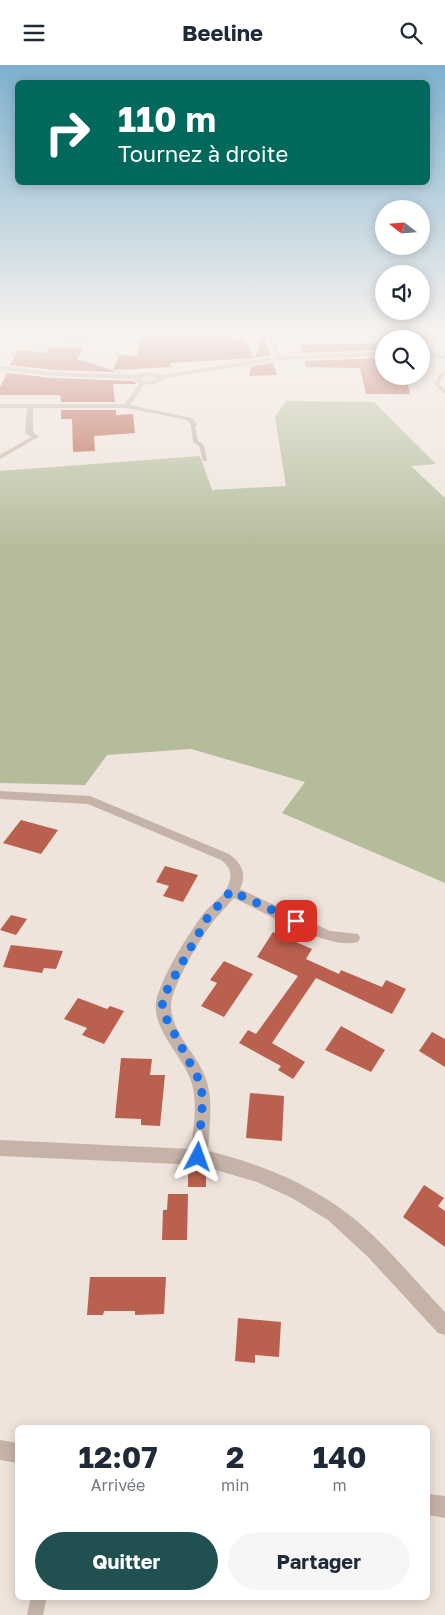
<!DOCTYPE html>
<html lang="fr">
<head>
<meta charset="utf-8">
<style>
  :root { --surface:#fff; --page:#f6f6f7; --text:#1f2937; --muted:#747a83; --accent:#215050 }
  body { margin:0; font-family:"Golos Text",sans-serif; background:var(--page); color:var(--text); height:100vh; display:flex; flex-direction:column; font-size:19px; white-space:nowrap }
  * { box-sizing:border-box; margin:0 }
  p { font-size:16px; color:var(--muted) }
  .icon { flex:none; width:28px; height:28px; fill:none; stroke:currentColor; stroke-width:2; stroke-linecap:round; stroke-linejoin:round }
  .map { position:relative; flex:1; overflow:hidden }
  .sheet { position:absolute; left:15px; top:1360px; width:415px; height:175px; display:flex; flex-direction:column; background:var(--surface); border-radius:8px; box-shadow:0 2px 12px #0003 }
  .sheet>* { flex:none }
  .banner { position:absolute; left:15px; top:15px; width:415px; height:105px; border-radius:8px; box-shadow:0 2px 12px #0003; background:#00695c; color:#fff; overflow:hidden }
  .needle { width:32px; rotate:287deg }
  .fabs { position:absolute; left:375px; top:135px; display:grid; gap:10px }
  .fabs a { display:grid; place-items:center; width:55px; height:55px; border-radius:50%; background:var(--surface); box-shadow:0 2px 12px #0003; font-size:25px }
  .pin { position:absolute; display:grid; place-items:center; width:42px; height:42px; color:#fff; margin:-21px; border-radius:10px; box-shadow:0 2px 8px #0006 }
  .me { position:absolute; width:55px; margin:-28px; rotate:4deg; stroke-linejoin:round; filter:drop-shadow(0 0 4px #0008) }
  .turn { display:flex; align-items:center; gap:18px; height:105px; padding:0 20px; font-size:22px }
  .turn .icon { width:65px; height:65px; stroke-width:2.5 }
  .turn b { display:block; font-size:35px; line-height:42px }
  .eta { display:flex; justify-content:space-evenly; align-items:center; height:85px; text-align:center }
  .eta b { font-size:30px; font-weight:700; line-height:35px }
  .cta { display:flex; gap:10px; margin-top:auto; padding:10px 20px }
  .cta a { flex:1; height:58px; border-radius:30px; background:var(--accent); color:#fff; font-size:20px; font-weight:700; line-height:58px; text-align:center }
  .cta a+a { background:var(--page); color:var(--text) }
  header { display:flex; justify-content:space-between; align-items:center; height:65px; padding:0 20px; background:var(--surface); font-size:22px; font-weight:700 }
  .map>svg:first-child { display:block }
  .green { fill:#b4bc9c }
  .building { fill:#b9604e }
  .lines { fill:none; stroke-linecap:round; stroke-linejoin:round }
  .lane { fill:#c5b3a8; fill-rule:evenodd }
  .street { fill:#c5b3a8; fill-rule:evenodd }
  .route { stroke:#1a73e8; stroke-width:9; stroke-dasharray:0 16.2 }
</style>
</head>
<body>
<header><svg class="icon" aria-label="menu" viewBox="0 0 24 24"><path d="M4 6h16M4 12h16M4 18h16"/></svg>Beeline<svg class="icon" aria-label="search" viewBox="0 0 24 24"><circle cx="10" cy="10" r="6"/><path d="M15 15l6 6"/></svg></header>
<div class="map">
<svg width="445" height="1550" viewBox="0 0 445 1550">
  <rect width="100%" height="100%" fill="#efe4db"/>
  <g class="green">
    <path d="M 0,270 L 96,270 L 93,276 L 0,274 Z"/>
    <path d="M 286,336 L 374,337 L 436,399 L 411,401 L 445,433 L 445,818 L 282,748 L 305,717 L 191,684 L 107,690 L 85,720 L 0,718 L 0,406 L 200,391 L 212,425 L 286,421 L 275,352 Z"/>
  </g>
  <g class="building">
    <path d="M 143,270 L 229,270 L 231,275 L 245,275 L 254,293 L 170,298 L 171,302 L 113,305 L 119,290 L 137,291 Z"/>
    <path d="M 263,270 L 270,290 L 255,293 Z"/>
    <path d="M 375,278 L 379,285 L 302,288 L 301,280 Z"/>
    <path d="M 49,282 L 83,283 L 77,295 L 85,296 L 117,307 L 53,305 L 10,300 L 18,285 L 46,288 Z"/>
    <path d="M 382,293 L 384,311 L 406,311 L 410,329 L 366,329 L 360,303 L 306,302 L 304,296 Z"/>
    <path d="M 273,298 L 277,310 L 249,311 L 252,301 Z"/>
    <path d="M 7,308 L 53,313 L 133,316 L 137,319 L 113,319 L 115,337 L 61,337 L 60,330 L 0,330 L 0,322 Z"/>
    <path d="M 61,345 L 116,345 L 116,350 L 133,349 L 135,368 L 94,371 L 95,386 L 73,387 L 72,354 L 61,354 Z"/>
    <path d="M 21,755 L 58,765 L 41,789 L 3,778 Z"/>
    <path d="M 165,801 L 198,810 L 183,837 L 163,831 L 169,821 L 156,817 Z"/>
    <path d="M 11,850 L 27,854 L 16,870 L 0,865 Z"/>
    <path d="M 273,867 L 312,884 L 306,894 L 339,909 L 341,905 L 382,922 L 386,915 L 406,924 L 392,949 L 316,913 L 272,978 L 305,997 L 293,1014 L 278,1005 L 281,1001 L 239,978 L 248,965 L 256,969 L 298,911 L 257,892 Z"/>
    <path d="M 11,880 L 63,886 L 56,904 L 44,903 L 42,908 L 3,902 Z"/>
    <path d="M 224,896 L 253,909 L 224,952 L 201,941 L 217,918 L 210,915 Z"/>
    <path d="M 78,933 L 107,944 L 110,941 L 124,946 L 104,979 L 82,970 L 87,963 L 64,954 Z"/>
    <path d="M 341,961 L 385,985 L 371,1007 L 325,985 Z"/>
    <path d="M 432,967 L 445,974 L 445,1002 L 419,986 Z"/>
    <path d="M 121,993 L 152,994 L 150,1010 L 165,1010 L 160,1061 L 141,1060 L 141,1054 L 115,1053 Z"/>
    <path d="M 250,1028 L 284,1031 L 282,1076 L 246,1073 Z"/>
    <rect x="188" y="1104" width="18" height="18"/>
    <path d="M 424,1120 L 444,1133 L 438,1141 L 445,1146 L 445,1182 L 403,1152 Z"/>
    <path d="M 168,1129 L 188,1129 L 187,1175 L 162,1175 L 163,1145 L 167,1145 Z"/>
    <path d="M 90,1212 L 166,1212 L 164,1249 L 135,1250 L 135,1246 L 104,1246 L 103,1250 L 87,1250 Z"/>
    <path d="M 238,1253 L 281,1257 L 279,1292 L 255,1290 L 255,1298 L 235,1296 Z"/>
  </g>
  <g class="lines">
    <g class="lane">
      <path d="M 266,270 L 270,270 L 282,294 L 278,293 Z"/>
      <path d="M 443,306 L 445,306 L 445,310 L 441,313 L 439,320 L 445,325 L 445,329 L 435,320 L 437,313 Z"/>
      <path d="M 193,359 L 195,360 L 198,376 L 204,380 L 207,396 L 203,396 L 199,381 L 193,377 L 191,360 Z"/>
      <path d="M 33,371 L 38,372 L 0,394 L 0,390 Z"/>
      <path d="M 31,1532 L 47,1532 L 43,1550 L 27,1550 Z"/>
    </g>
    <g class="street">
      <path d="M 384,287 L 384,291 L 279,295 L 166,313 L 153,320 L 145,319 L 130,340 L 192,353 L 197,360 L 193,362 L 187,355 L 183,354 L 126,343 L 33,343 L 33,367 L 39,372 L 35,374 L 25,368 L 27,343 L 0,343 L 0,339 L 124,339 L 140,318 L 135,316 L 134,314 L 53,311 L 0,305 L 0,301 L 53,307 L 136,310 L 146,307 L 162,310 L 279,291 ZM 146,311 L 158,313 L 150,317 L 140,314 Z"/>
      <path d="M 421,287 L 445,290 L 445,294 L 421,291 Z"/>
      <path d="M 0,726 L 90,731 L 229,789 C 242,798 247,810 240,824 L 330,866 L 358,869 L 360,873 L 358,877 C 329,886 262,846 234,833 C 228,840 222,846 216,853 C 203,868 169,925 171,943 C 173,970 198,990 206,1014 C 214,1037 209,1062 208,1086 C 254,1097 301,1115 340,1143 C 380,1171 411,1212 445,1247 L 445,1270 L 438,1268 L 368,1192 L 328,1155 L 292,1133 L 257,1117 L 199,1100 L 0,1091 L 0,1075 L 191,1084 C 193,1063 198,1040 192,1019 C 184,990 146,961 158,929 C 168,901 186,873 203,849 C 212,838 228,829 230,814 C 232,805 227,800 221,795 L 88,739 L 0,734 Z"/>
      <path d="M 0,1375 L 18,1378 L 18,1398 L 0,1395 Z"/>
      <path d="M 428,1429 L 445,1431 L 445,1453 L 428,1450 Z"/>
    </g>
  </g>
  <linearGradient id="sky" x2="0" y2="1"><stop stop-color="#7db0ce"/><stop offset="0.55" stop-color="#f8f3ef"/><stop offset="1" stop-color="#f8f3ef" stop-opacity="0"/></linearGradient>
  <rect width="445" height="487" fill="url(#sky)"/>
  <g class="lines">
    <path class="route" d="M 198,1092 L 203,1032 L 198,1013 L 166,953 L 162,938 L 168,923 L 208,852 L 231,826 L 296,856"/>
  </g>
</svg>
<div class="fabs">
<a><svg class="needle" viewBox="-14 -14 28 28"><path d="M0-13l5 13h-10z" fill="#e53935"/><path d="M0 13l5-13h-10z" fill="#747a83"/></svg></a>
<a><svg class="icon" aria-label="sound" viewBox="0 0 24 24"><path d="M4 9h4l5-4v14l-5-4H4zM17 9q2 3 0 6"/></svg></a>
<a><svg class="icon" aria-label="search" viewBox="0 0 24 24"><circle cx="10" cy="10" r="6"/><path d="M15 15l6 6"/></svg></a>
</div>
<div class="pin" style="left:296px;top:856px;background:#d93025"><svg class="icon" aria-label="arrive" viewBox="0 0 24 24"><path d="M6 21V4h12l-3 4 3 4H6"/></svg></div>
<svg class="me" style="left:198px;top:1092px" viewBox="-20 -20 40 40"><path d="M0-17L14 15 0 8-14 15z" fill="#1a73e8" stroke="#fff" stroke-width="4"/></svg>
<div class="banner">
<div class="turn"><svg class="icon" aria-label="right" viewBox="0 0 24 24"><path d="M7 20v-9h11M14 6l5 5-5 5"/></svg><div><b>110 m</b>Tournez à droite</div></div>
</div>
<section class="sheet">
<div class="eta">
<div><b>12:07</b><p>Arrivée</p></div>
<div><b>2</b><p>min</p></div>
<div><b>140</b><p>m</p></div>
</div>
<div class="cta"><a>Quitter</a><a>Partager</a></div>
</section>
</div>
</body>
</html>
